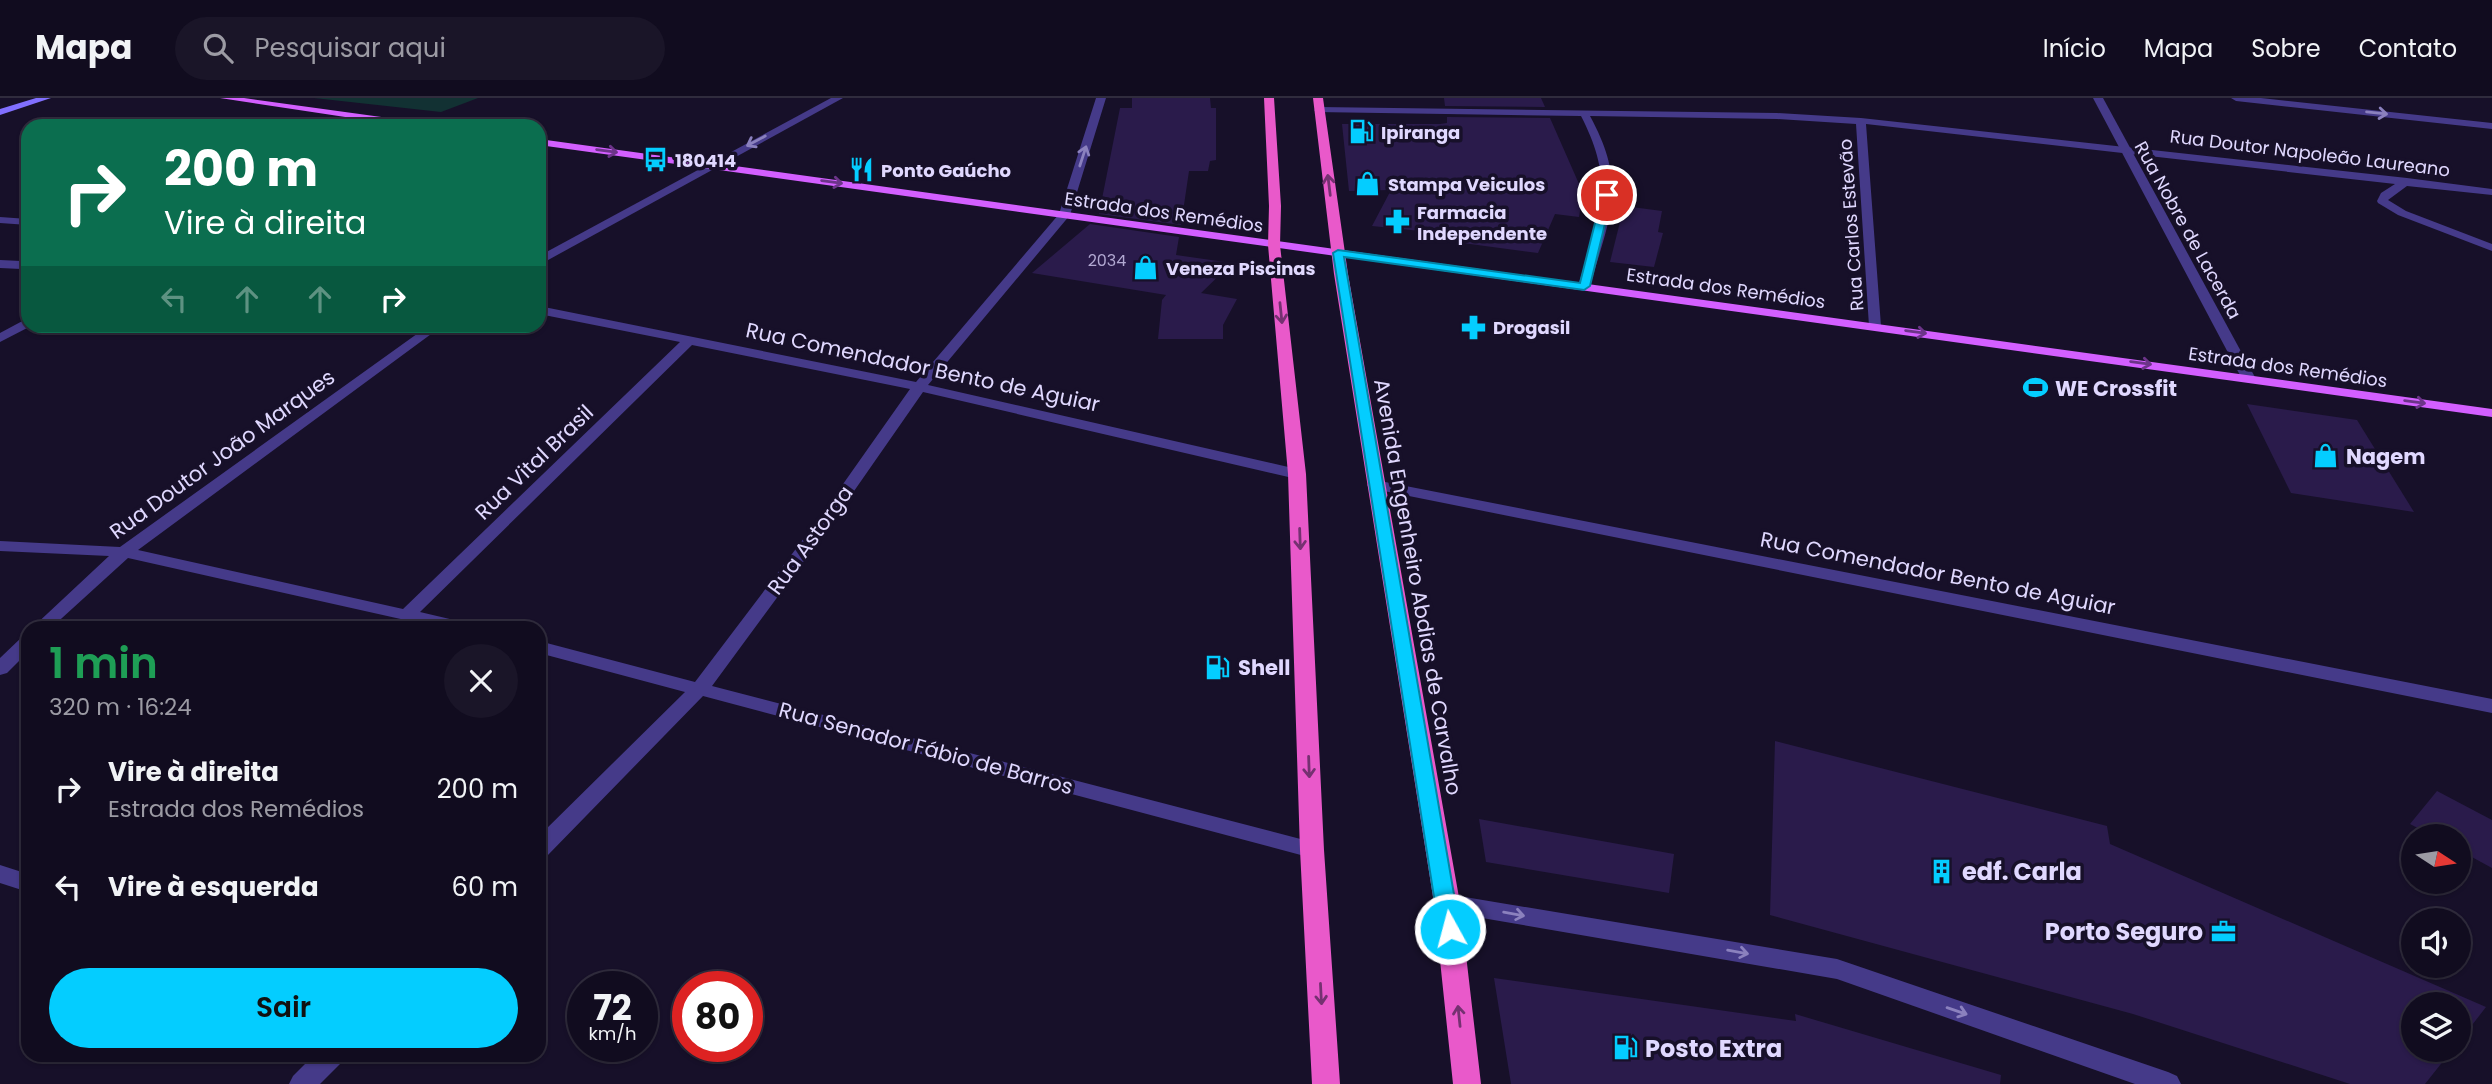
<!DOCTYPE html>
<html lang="pt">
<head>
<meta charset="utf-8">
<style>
  :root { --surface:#110c1f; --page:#1a1528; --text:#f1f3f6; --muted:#9c9ba4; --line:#302c3d; --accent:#04cdff }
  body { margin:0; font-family:Poppins,sans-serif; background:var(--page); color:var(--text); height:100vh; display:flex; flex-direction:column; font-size:26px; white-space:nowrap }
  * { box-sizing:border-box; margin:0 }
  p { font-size:23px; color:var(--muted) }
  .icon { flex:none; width:38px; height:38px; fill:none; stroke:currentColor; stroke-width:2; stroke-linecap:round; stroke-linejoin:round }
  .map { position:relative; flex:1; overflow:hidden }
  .sheet { position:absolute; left:21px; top:523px; width:525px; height:441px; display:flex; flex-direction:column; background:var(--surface); border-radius:21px; box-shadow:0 2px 5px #0004,0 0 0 2px var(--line) }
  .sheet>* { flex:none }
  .banner { position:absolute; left:21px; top:21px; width:525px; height:214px; border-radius:21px; box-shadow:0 2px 5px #0004,0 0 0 2px var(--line); background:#0b6e4f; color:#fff; overflow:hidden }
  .needle { width:46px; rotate:102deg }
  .fabs { position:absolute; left:2401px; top:726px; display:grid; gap:14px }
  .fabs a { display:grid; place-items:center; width:70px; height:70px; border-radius:50%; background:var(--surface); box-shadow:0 2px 5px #0004,0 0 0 2px var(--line); font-size:35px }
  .speed { position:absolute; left:567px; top:873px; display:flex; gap:14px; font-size:35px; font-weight:700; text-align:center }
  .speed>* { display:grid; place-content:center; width:91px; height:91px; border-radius:50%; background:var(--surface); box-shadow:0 2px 5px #0004,0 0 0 2px var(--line); line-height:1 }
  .speed small { font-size:18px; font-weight:400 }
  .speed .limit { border:10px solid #d22; background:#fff; color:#111 }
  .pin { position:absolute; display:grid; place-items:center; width:60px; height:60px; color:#fff; margin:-30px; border:4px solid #fff; border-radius:50%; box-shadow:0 2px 7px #0007 }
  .me { position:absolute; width:77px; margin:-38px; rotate:353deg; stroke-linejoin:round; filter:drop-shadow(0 0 5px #0008) }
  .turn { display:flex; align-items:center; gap:24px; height:147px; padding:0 28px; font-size:32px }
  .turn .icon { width:91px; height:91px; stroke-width:2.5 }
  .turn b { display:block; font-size:49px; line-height:60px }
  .lanes { display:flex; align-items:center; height:66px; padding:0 28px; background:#0003; justify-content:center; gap:35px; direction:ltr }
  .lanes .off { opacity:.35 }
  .round { display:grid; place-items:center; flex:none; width:74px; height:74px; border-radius:37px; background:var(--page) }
  .head { display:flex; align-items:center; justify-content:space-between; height:119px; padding:0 28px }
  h1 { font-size:42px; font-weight:600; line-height:52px; color:#1e9e55 }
  .action { display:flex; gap:14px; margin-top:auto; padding:14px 28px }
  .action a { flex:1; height:80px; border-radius:42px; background:var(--accent); color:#111; font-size:28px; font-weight:600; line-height:80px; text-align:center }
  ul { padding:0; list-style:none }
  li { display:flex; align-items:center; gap:21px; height:98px; padding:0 28px }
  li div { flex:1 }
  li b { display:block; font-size:26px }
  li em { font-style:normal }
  header { display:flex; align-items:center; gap:42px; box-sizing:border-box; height:98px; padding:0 35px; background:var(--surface); border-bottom:2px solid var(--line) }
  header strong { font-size:33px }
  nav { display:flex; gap:38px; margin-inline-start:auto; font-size:24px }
  .search { width:490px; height:63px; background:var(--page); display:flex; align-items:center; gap:18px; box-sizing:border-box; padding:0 24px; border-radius:38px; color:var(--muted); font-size:26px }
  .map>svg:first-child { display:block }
  .green { fill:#123133 }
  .building { fill:#2a1b4b }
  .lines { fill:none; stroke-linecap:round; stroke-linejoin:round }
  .service { fill:#453a89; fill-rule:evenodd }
  .minor { fill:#453a89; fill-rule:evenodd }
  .tertiary { fill:#453a89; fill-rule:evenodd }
  .secondary { fill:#816fff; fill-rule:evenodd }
  .primary { fill:#d35fff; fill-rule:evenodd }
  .trunk { fill:#e959ca; fill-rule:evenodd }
  .oneway { stroke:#8b81be }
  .oneway2 { stroke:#6c3489 }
  .oneway3 { stroke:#753171 }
  .route { fill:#04cdff; stroke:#0385a6; stroke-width:2 }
  .labels { text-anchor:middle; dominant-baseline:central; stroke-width:7; stroke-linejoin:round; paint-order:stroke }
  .far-number-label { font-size:16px; fill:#b2a9d2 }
  .far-poi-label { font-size:18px; font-weight:bold; fill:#e0d8ff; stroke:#171029; text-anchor:start }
  .far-street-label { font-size:18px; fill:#e0d8ff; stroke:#171029 }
  .street-label { font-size:21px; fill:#e0d8ff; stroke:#171029 }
  .poi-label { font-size:21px; font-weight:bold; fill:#e0d8ff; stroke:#171029; text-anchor:start }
  .near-poi-label { font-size:24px; font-weight:bold; fill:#e0d8ff; stroke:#171029; text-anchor:start }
</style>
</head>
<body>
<header>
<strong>Mapa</strong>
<div class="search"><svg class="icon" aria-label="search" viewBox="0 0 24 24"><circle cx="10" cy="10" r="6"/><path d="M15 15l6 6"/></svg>Pesquisar aqui</div>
<nav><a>Início</a><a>Mapa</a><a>Sobre</a><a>Contato</a></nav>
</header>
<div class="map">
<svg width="2492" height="986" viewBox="0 0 2492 986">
  <rect width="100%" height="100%" fill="#171029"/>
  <path class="green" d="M 314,0 L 478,0 L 441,14 Z"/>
  <g class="building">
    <path d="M 1132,0 L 1210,0 L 1211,10 L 1216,10 L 1216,62 L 1210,63 L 1208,73 L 1189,73 L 1181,127 L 1099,116 L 1120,10 L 1132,10 Z"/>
    <path d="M 1444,0 L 1541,0 L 1545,9 L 1445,8 Z"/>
    <path d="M 1447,19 L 1550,20 L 1583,95 L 1579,119 L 1555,116 L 1538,155 L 1455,144 L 1459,137 L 1372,128 L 1391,92 L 1349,93 L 1342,26 L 1440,26 L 1447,25 Z"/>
    <path d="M 1624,108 L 1662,113 L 1658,134 L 1663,135 L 1654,169 L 1610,164 Z"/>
    <path d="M 1090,126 L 1179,139 L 1176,157 L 1232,165 L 1201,195 L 1237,201 L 1223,227 L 1223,241 L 1158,241 L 1162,202 L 1166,197 L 1032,175 Z"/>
    <path d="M 2247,306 L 2357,322 L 2414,414 L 2291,395 Z"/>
    <path d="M 1775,643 L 2107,728 L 2110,746 L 2486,909 L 2459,944 L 2459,906 L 2413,906 L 2413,952 L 2452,952 L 2425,986 L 2350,986 L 2133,916 L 1770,817 Z"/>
    <path d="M 2437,693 L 2492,722 L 2492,770 L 2459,752 L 2459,738 L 2433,738 L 2410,726 Z"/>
    <path d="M 1479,721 L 1674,756 L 1669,795 L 1486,764 Z"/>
    <path d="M 1494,880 L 1796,923 L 1795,916 L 2001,977 L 2000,986 L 1511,986 Z"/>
  </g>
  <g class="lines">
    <g class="service">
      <path d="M 0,119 L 28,121 L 28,127 L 0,125 Z"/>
      <path d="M 0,162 L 21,163 L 27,167 L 21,171 L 0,170 Z"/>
    </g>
    <g class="minor">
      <path d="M 831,0 L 843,0 L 539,167 L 539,158 Z"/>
      <path d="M 1096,0 L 1106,0 L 1070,117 L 928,287 L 1297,371 L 1305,376 L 1297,381 L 923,294 L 829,429 L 712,588 L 1312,744 L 1320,746 L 1323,752 L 1320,758 L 1312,760 L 703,598 L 547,758 L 539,760 L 539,738 L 685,594 L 539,555 L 539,543 L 695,584 L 817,423 L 910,291 L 692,247 L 420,514 L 471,526 L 474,530 L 441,530 L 128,460 L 51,530 L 32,530 L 109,458 L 0,453 L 0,443 L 120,449 L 428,228 L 442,228 L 138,452 L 403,511 L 680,244 L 539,216 L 539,208 L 916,284 L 1059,116 Z"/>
      <path d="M 2231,0 L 2261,0 L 2492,25 L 2492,31 L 2236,3 Z"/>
      <path d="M 1319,9 L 1777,15 L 1861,20 L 2407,80 L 2492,91 L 2492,97 L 2407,88 L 2388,102 L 2406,113 L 2492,146 L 2492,153 L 2398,117 L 2378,105 L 2377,103 L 2381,95 L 2395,86 L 1866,26 L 1881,228 L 1875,232 L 1869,228 L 1856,26 L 1777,21 L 1590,18 C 1628,88 1610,117 1590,188 L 1584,192 L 1578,188 C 1599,118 1617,88 1581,18 L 1316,14 L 1314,12 Z"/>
      <path d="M 358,17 L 366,19 L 353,28 L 342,28 Z"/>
      <path d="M 28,220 L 28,228 L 31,228 L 0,244 L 0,235 Z"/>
      <path d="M 1375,382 L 2492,601 L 2492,615 L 1369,390 L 1367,387 L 1369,384 Z"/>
      <path d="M 28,537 L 28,554 L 7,575 L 0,577 L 0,560 L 22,539 Z"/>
      <path d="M 0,767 L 28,776 L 28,794 L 0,785 Z"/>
      <path d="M 1447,796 L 1837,861 L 2168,974 L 2177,978 L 2181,986 L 2135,986 L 1837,881 L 1447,814 L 1439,811 L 1436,805 L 1439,799 Z"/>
      <path d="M 314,957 L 345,957 L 341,965 L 320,986 L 289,986 L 293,978 Z"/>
    </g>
    <path class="tertiary" d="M 2093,0 L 2103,0 L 2256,281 L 2254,284 L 2249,285 L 2242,281 Z"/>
    <path class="secondary" d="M 36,0 L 51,0 L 0,17 L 0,11 Z"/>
    <g class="primary">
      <path d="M 220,0 L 244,0 L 425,25 L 430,28 L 405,28 Z"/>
      <path d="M 539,41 L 2492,311 L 2492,319 L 539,47 Z"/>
    </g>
    <g class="trunk">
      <path d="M 1264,0 L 1274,0 L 1281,108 L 1280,147 L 1306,376 L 1324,752 L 1340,986 L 1312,986 L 1300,752 L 1288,376 L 1268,147 L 1269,108 Z"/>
      <path d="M 1313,0 L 1323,0 L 1348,176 L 1460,805 L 1481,986 L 1453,986 L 1434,805 L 1334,176 Z"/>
    </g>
  </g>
  <defs><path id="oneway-shaft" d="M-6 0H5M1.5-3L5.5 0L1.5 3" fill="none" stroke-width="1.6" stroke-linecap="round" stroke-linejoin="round" transform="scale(1.75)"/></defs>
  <g class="oneway">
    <use href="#oneway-shaft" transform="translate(2377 15) rotate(6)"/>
    <use href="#oneway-shaft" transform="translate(756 43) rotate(152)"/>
    <use href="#oneway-shaft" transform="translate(1083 58) rotate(-72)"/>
    <use href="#oneway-shaft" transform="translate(1514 816) rotate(10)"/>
    <use href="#oneway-shaft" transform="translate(1738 854) rotate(10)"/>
    <use href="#oneway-shaft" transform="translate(1957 913) rotate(19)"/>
  </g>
  <g class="oneway2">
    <use href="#oneway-shaft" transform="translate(607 53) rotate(8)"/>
    <use href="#oneway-shaft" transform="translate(832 84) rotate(8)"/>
    <use href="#oneway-shaft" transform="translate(1916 234) rotate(8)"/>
    <use href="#oneway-shaft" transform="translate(2141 265) rotate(8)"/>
    <use href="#oneway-shaft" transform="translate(2415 304) rotate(8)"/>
  </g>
  <g class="oneway3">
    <use href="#oneway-shaft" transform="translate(1329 87) rotate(-97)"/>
    <use href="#oneway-shaft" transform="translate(1281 215) rotate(84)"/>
    <use href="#oneway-shaft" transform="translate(1300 441) rotate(88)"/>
    <use href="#oneway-shaft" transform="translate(1309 669) rotate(88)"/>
    <use href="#oneway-shaft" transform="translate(1321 896) rotate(87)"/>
    <use href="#oneway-shaft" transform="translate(1459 918) rotate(-96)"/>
  </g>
  <path class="route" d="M 1607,94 L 1612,97 L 1590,188 L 1584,192 L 1344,159 L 1460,831 L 1457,837 L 1450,839 L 1442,837 L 1439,831 L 1333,155 L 1338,152 L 1580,185 L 1602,97 Z"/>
  <defs>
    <symbol id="fuel-bare" viewBox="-9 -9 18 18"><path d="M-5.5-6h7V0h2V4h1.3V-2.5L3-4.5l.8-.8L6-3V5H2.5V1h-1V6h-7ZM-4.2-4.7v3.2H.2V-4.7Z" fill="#04cdff" stroke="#171029" stroke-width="2.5" paint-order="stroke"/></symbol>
    <symbol id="bus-bare" viewBox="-9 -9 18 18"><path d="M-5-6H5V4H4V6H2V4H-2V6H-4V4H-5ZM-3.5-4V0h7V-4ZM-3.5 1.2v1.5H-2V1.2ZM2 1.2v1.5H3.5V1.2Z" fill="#04cdff" stroke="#171029" stroke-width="2.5" paint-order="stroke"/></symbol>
    <symbol id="restaurant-bare" viewBox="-9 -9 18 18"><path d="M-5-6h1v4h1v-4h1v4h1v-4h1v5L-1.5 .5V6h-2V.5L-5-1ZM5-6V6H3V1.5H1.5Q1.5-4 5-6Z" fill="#04cdff" stroke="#171029" stroke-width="2.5" paint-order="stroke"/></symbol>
    <symbol id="shop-bare" viewBox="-9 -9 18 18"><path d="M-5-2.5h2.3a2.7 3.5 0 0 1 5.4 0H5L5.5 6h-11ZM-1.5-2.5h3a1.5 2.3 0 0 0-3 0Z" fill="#04cdff" stroke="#171029" stroke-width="2.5" paint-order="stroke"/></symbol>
    <symbol id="pharmacy-bare" viewBox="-9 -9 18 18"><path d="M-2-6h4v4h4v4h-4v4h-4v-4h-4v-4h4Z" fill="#04cdff" stroke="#171029" stroke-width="2.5" paint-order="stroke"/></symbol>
    <symbol id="stadium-bare" viewBox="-9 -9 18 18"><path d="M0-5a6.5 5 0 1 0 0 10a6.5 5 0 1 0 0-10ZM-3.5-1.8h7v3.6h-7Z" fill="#04cdff" stroke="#171029" stroke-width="2.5" paint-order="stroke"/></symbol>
    <symbol id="building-bare" viewBox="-9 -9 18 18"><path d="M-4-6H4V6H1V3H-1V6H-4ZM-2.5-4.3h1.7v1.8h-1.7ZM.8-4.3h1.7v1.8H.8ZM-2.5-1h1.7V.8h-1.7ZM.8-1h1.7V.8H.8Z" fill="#04cdff" stroke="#171029" stroke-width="2.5" paint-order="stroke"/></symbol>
    <symbol id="office-bare" viewBox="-9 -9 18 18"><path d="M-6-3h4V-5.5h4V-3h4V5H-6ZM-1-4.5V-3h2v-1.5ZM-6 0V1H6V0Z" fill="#04cdff" stroke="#171029" stroke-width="2.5" paint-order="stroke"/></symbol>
  </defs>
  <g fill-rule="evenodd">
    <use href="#fuel-bare" x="1344" y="16" width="35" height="35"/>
    <use href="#bus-bare" x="638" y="44" width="35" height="35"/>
    <use href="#restaurant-bare" x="844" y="54" width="35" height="35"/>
    <use href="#shop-bare" x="1350" y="68" width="35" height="35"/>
    <use href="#pharmacy-bare" x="1380" y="106" width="35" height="35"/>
    <use href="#shop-bare" x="1128" y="152" width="35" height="35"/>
    <use href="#pharmacy-bare" x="1456" y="212" width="35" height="35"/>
    <use href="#stadium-bare" x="2018" y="272" width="35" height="35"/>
    <use href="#shop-bare" x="2308" y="340" width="35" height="35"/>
    <use href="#fuel-bare" x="1200" y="552" width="35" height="35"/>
    <use href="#building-bare" x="1924" y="756" width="35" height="35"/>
    <use href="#office-bare" x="2206" y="816" width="35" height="35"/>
    <use href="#fuel-bare" x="1608" y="932" width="35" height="35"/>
  </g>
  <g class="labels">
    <g class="far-number-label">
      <text x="1107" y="162">2034</text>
    </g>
    <g class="far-poi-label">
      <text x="1381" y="34">Ipiranga</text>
      <text x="675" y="62">180414</text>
      <text x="881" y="72">Ponto Gaúcho</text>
      <text x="1388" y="86">Stampa Veiculos</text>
      <text x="1417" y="114">Farmacia<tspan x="1417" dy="21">Independente</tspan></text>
      <text x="1166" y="170">Veneza Piscinas</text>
      <text x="1493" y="229">Drogasil</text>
    </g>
    <g class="far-street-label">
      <text transform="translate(2310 55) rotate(7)">Rua Doutor Napoleão Laureano</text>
      <text transform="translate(1164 114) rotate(8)">Estrada dos Remédios</text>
      <text transform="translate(1851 127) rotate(-94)">Rua Carlos Estevão</text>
      <text transform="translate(2188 132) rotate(61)">Rua Nobre de Lacerda</text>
      <text transform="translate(1726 190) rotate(8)">Estrada dos Remédios</text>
      <text transform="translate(2288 269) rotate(8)">Estrada dos Remédios</text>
    </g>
    <g class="street-label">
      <text transform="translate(923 269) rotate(12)">Rua Comendador Bento de Aguiar</text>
      <text transform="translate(222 356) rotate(-36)">Rua Doutor João Marques</text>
      <text transform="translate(534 364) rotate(-44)">Rua Vital Brasil</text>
      <text transform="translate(810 442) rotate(-54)">Rua Astorga</text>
      <text transform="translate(1938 475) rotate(11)">Rua Comendador Bento de Aguiar</text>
      <text transform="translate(1418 489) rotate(80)">Avenida Engenheiro Abdias de Carvalho</text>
      <text transform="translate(926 650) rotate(15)">Rua Senador Fábio de Barros</text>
    </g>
    <g class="poi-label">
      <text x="2055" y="290">WE Crossfit</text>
      <text x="2346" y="358">Nagem</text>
      <text x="1238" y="569">Shell</text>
    </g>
    <g class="near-poi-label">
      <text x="1962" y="773">edf. Carla</text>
      <text x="2203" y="833" text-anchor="end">Porto Seguro</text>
      <text x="1645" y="950">Posto Extra</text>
    </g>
  </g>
</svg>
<div class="fabs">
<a><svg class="needle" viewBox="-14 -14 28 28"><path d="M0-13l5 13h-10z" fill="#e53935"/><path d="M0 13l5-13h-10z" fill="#9c9ba4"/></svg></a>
<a><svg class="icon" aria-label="sound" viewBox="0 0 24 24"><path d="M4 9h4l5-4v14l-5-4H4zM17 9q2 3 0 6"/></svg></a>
<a><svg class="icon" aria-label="layers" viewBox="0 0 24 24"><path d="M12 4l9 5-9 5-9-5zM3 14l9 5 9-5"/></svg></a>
</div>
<div class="speed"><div>72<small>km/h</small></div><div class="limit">80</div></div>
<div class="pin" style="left:1607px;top:97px;background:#d93025"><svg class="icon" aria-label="arrive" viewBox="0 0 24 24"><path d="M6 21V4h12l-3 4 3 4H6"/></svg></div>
<svg class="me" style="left:1450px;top:831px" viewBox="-20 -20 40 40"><circle r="17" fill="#04cdff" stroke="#fff" stroke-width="3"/><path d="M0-11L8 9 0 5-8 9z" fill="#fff"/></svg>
<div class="banner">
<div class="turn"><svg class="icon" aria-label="right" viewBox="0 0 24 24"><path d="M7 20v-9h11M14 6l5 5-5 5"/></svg><div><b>200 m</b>Vire à direita</div></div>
<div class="lanes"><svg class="icon off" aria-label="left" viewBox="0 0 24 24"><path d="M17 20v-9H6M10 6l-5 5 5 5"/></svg><svg class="icon off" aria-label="ahead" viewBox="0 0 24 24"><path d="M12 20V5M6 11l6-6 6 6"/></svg><svg class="icon off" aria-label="ahead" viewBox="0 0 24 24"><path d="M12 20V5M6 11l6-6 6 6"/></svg><svg class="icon" aria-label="right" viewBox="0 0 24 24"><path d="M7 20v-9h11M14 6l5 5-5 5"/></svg></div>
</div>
<section class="sheet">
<div class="head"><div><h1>1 min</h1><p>320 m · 16:24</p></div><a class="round"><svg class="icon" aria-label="close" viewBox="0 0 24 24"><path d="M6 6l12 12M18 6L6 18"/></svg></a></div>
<ul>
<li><svg class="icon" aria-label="right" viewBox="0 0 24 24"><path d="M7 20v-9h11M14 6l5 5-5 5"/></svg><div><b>Vire à direita</b><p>Estrada dos Remédios</p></div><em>200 m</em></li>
<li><svg class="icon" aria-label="left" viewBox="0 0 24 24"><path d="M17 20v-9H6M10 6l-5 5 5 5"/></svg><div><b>Vire à esquerda</b></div><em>60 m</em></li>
</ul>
<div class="action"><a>Sair</a></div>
</section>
</div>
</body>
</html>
